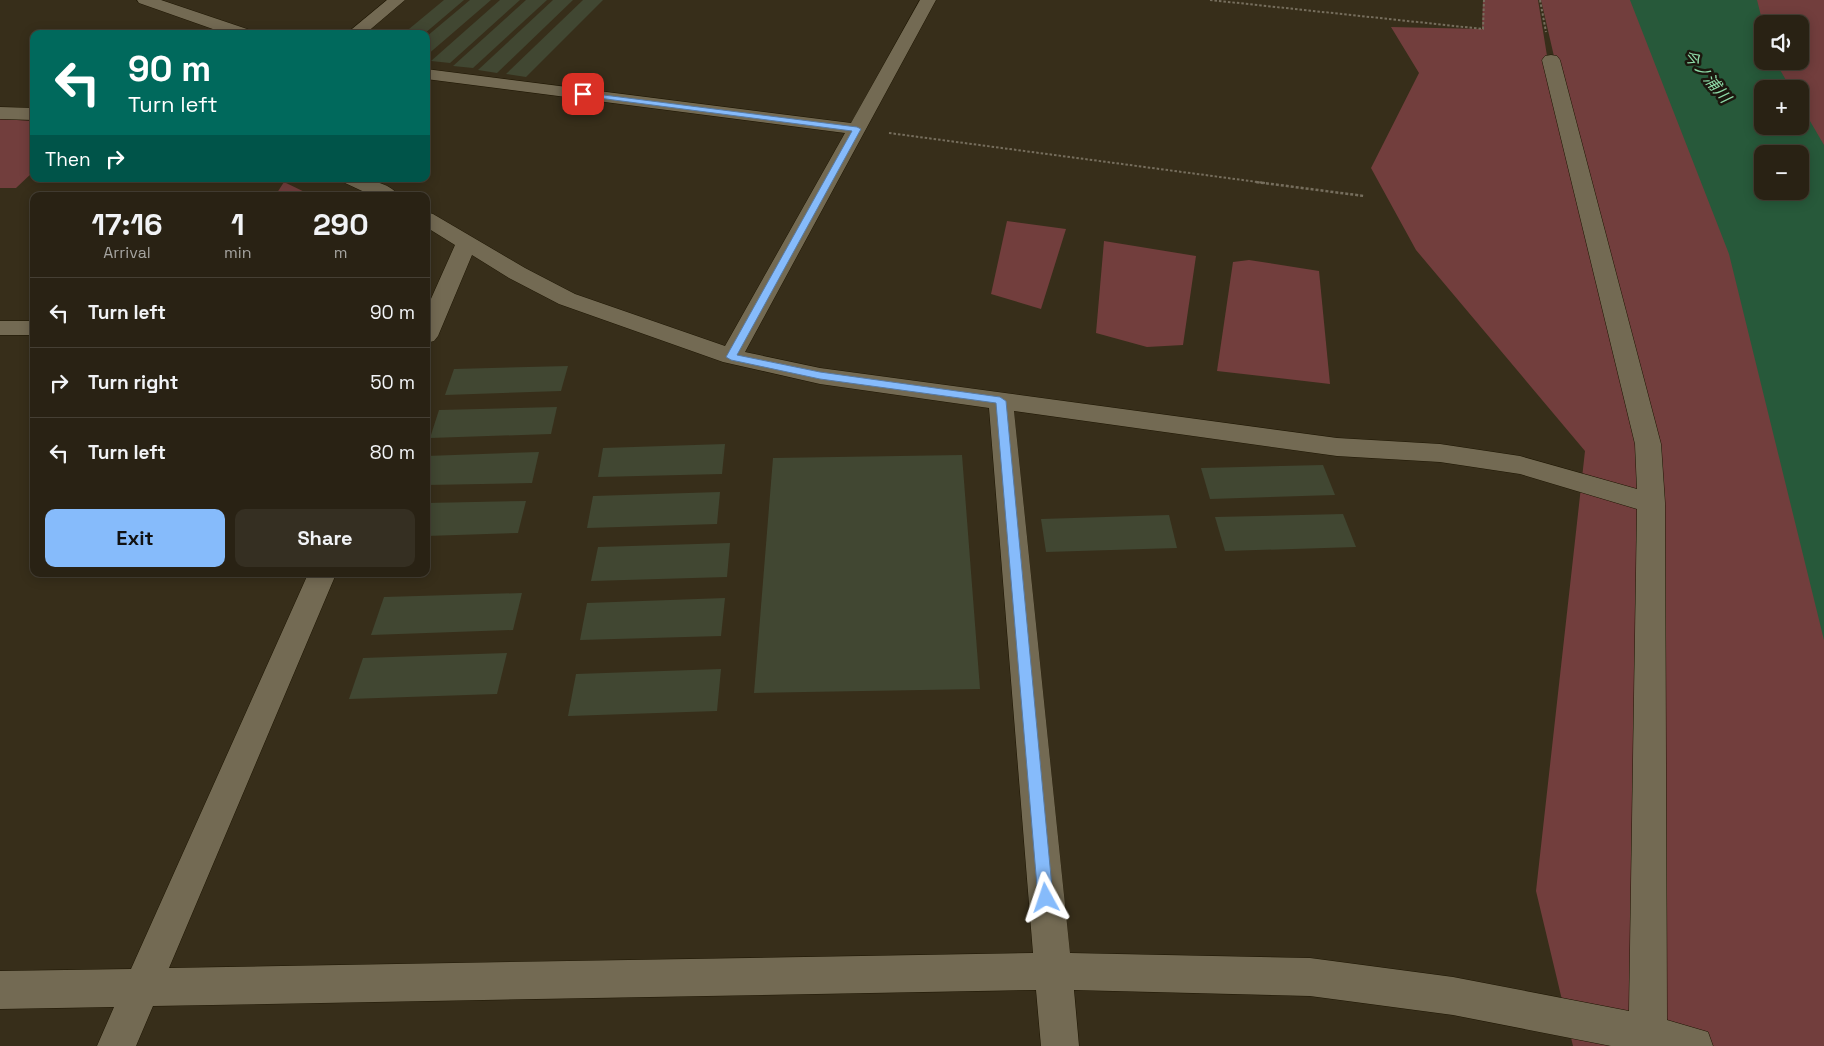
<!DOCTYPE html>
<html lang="en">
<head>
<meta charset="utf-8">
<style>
  :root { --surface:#292214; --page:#352f22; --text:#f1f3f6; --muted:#a5a4a0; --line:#453f34; --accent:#86bbfb }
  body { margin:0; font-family:"Space Grotesk","Noto Sans JP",sans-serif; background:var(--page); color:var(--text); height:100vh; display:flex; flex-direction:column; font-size:19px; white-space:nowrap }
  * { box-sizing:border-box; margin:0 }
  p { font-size:16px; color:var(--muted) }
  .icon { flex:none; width:28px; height:28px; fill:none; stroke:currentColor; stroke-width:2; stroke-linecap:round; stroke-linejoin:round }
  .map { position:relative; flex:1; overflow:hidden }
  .drawer { position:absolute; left:30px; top:192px; width:400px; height:385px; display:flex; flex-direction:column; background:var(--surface); border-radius:10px; box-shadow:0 2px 12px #0003,0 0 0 1px var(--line) }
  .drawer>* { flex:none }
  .guide { position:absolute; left:30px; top:30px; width:400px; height:152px; border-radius:10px; box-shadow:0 2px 12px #0003,0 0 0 1px var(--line); background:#00695c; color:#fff; overflow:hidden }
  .controls { position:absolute; left:1754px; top:15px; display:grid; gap:10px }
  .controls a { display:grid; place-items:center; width:55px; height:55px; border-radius:10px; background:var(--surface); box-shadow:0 2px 12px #0003,0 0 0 1px var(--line); font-size:25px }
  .pin { position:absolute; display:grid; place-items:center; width:42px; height:42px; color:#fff; margin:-21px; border-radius:10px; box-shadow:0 2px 8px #0006 }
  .me { position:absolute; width:55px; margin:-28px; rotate:355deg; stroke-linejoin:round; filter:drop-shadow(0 0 4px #0008) }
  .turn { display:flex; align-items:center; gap:18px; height:105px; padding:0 15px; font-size:22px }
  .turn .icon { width:65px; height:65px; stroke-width:2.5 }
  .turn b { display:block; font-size:35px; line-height:42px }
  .then { display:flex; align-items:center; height:48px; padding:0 15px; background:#0003; gap:10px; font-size:19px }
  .eta { display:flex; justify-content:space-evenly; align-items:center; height:85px; text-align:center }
  .eta b { font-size:30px; font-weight:700; line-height:35px }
  .action { display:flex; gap:10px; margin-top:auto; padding:10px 15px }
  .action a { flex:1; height:58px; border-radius:10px; background:var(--accent); color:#111; font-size:20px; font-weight:700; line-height:58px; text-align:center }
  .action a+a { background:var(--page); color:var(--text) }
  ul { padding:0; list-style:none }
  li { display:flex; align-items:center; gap:15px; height:70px; padding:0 15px; border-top:1px solid var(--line) }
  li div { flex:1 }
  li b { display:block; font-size:19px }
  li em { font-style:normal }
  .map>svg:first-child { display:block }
  .green { fill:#723e3d; fill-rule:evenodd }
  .water { fill:#27593a; fill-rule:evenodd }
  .building { fill:#414732 }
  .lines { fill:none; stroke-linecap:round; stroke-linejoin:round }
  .minor-casing { stroke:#1e1603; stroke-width:1 }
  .path-far1 { stroke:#766e5d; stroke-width:2; stroke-dasharray:2.5 2; stroke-linecap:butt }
  .path { stroke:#766e5d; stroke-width:2.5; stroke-dasharray:3 2; stroke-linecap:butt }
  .minor { fill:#736a53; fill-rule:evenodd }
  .route { fill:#86bbfb; stroke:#577aa3 }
  .labels { text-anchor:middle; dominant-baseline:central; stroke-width:5; stroke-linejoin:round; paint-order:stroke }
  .far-water-label { font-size:16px; font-style:italic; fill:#8edba8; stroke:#1b170e }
</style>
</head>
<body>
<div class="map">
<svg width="1824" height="1046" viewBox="0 0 1824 1046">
  <rect width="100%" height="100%" fill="#372e1a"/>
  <g class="green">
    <path d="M 1483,0 L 1538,0 L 1548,62 L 1556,65 L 1541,0 L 1824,0 L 1824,1046 L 1573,1046 L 1536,891 L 1585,451 L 1416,250 L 1371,168 L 1419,73 L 1391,27 L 1482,29 ZM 1762,24 L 1800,24 L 1800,61 L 1762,61 ZM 1762,89 L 1800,89 L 1800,126 L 1762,126 ZM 1762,154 L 1800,154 L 1800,191 L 1762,191 Z"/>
    <path d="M 0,119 L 34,121 L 34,171 L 16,188 L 0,188 Z"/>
    <path d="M 284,182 L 313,196 L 275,196 Z"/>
    <path d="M 1007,221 L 1066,229 L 1041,309 L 991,294 Z"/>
    <path d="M 1104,241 L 1196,256 L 1183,345 L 1147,347 L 1096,333 Z"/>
    <path d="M 1249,260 L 1319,271 L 1330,384 L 1217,371 L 1233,262 Z"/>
  </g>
  <path class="water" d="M 1630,0 L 1757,0 L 1763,24 L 1762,61 L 1775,61 L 1791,89 L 1762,89 L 1762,126 L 1800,126 L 1800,104 L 1824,145 L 1824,640 L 1729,254 ZM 1762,154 L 1800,154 L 1800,191 L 1762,191 Z"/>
  <g class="building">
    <path d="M 444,0 L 464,0 L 424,34 L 403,34 Z"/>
    <path d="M 470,0 L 491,0 L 426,56 L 426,37 Z"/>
    <path d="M 500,0 L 520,0 L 450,63 L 431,61 Z"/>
    <path d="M 526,0 L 547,0 L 473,68 L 453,66 Z"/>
    <path d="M 553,0 L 573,0 L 497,73 L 478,70 Z"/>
    <path d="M 583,0 L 603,0 L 526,77 L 506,74 Z"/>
    <path d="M 568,366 L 561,391 L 445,395 L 454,369 Z"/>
    <path d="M 557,407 L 551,434 L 430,438 L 439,410 Z"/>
    <path d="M 725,444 L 722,474 L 598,477 L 603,448 Z"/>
    <path d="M 539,452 L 532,483 L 426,485 L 426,456 Z"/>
    <path d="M 962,455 L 980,689 L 754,693 L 773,458 Z"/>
    <path d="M 1323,465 L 1335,495 L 1210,499 L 1201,468 Z"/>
    <path d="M 720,492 L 717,524 L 587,528 L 593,496 Z"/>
    <path d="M 526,501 L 518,533 L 426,536 L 426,503 Z"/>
    <path d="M 1343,514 L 1356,547 L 1225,551 L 1215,517 Z"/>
    <path d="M 1169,515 L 1177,548 L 1046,552 L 1041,519 Z"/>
    <path d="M 730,543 L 727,577 L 591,581 L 598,547 Z"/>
    <path d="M 522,593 L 513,630 L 371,635 L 384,597 Z"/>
    <path d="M 725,598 L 721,636 L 580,640 L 587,603 Z"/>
    <path d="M 507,653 L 497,694 L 349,699 L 363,658 Z"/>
    <path d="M 721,669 L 717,711 L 568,716 L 576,674 Z"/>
  </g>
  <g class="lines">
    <defs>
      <g id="minor">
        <path d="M 137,0 L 161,0 L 250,30 L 252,34 L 227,34 L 139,3 Z"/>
        <path d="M 387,0 L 405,0 L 365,34 L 346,34 Z"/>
        <path d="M 920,0 L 936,0 L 745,352 L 820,368 L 1337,438 L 1440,444 L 1520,456 L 1637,489 L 1635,444 L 1542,60 L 1545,56 L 1551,55 L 1557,56 L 1560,60 L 1661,444 L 1665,503 L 1667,1020 L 1708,1032 L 1713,1046 L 1611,1046 L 1453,1015 L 1310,996 L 1074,990 L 1079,1046 L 1041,1046 L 1036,990 L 153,1006 L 136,1046 L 97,1046 L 114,1007 L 0,1009 L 0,971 L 131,969 L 308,574 L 336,574 L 169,968 L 1033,953 L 989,408 L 820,384 L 723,362 L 559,304 L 509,278 L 472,255 L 438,336 L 434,341 L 426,343 L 426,310 L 455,245 L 426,227 L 426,212 L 433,214 L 525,268 L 575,294 L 725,346 L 845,133 L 426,79 L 426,69 L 851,123 ZM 1014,411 L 1337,456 L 1440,462 L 1520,474 L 1637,509 L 1629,1011 L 1453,977 L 1310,958 L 1070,953 Z"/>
        <path d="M 0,107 L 34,108 L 34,120 L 0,119 Z"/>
        <path d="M 342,179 C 359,178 388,180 399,196 L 373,196 L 345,183 Z"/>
        <rect x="0" y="321" width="34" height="14"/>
      </g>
    </defs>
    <use href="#minor" class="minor-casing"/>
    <g class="path-far1">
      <path d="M 1210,0 L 1483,29 L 1484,0"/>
      <path d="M 1540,0 L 1546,32"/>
      <path d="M 889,133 L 1265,183"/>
    </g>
    <path class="path" d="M 1256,182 L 1364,196"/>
    <use href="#minor" class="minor"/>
  </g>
  <path class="route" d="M 580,92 L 857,127 L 861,129 L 737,355 L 820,372 L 1000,397 L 1006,401 L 1053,898 L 1051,903 L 1046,905 L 1040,903 L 1038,898 L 996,403 L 820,379 L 731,360 L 726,357 L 852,131 L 583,96 L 579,94 Z"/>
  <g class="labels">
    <g class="far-water-label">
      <text transform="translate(1707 76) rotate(50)">今ノ浦川</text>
    </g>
  </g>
</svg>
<div class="controls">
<a><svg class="icon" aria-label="sound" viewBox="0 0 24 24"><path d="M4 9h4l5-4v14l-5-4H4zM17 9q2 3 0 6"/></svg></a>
<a>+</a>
<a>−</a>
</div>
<div class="pin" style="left:583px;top:94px;background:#d93025"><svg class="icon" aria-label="arrive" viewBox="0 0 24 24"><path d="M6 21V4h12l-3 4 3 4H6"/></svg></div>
<svg class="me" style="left:1046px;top:898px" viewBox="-20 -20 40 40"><path d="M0-17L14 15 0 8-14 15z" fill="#86bbfb" stroke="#fff" stroke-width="4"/></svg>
<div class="guide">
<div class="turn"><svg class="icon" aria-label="left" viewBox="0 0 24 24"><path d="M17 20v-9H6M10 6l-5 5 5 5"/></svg><div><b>90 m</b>Turn left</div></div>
<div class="then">Then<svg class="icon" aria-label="right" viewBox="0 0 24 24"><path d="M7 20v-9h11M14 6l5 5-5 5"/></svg></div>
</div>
<section class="drawer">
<div class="eta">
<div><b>17:16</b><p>Arrival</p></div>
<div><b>1</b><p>min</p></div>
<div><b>290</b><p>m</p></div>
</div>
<ul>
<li><svg class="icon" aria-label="left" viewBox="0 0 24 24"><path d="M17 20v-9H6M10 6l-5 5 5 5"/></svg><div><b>Turn left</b></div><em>90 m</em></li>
<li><svg class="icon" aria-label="right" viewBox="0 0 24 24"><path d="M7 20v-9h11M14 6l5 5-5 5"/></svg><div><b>Turn right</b></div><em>50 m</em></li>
<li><svg class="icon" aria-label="left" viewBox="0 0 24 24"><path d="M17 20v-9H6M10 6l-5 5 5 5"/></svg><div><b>Turn left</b></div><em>80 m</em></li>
</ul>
<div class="action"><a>Exit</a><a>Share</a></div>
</section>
</div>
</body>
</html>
